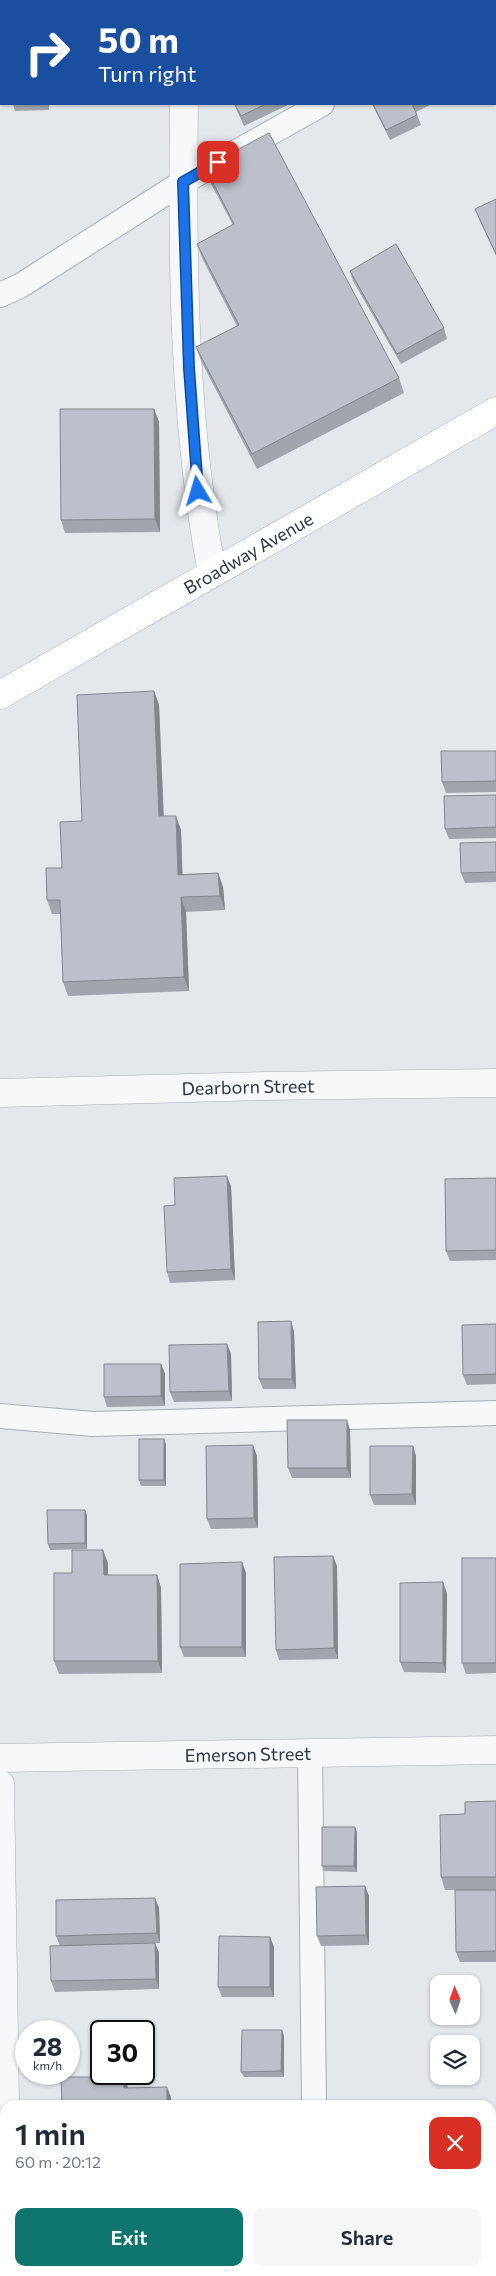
<!DOCTYPE html>
<html lang="en">
<head>
<meta charset="utf-8">
<style>
  :root { --surface:#fff; --page:#f6f6f7; --text:#1f2937; --muted:#747a83; --accent:#0f766e }
  body { margin:0; font-family:Commissioner,sans-serif; background:var(--page); color:var(--text); height:100vh; display:flex; flex-direction:column; font-size:19px; white-space:nowrap }
  * { box-sizing:border-box; margin:0 }
  p { font-size:16px; color:var(--muted) }
  .icon { flex:none; width:28px; height:28px; fill:none; stroke:currentColor; stroke-width:2; stroke-linecap:round; stroke-linejoin:round }
  .map { position:relative; flex:1; overflow:hidden }
  .details { position:absolute; left:0px; top:2100px; width:496px; height:176px; display:flex; flex-direction:column; background:var(--surface); border-radius:15px 15px 0 0; box-shadow:0 1px 4px #0004 }
  .details>* { flex:none }
  .guide { position:absolute; left:0px; top:0px; width:496px; height:105px; box-shadow:0 1px 4px #0004; background:#1a4fa0; color:#fff; overflow:hidden }
  .needle { width:32px; rotate:358deg }
  .fabs { position:absolute; left:430px; top:1975px; display:grid; gap:10px }
  .fabs a { display:grid; place-items:center; width:50px; height:50px; border-radius:10px; background:var(--surface); box-shadow:0 1px 4px #0004; font-size:25px }
  .speed { position:absolute; left:15px; top:2020px; display:flex; gap:10px; font-size:25px; font-weight:700; text-align:center }
  .speed>* { display:grid; place-content:center; width:65px; height:65px; border-radius:50%; background:var(--surface); box-shadow:0 1px 4px #0004; line-height:1 }
  .speed small { font-size:12px; font-weight:400 }
  .speed .limit { border:2px solid #111; border-radius:8px; background:#fff; color:#111 }
  .pin { position:absolute; display:grid; place-items:center; width:42px; height:42px; color:#fff; margin:-21px; border-radius:10px; box-shadow:0 2px 8px #0006 }
  .me { position:absolute; width:55px; margin:-28px; rotate:353deg; stroke-linejoin:round; filter:drop-shadow(0 0 4px #0008) }
  .turn { display:flex; align-items:center; gap:18px; height:105px; padding:0 15px; font-size:22px }
  .turn .icon { width:65px; height:65px; stroke-width:2.5 }
  .turn b { display:block; font-size:35px; line-height:42px }
  .round { display:grid; place-items:center; flex:none; width:52px; height:52px; border-radius:10px; background:var(--page) }
  .overview { display:flex; align-items:center; justify-content:space-between; height:85px; padding:0 15px }
  h1 { font-size:30px; font-weight:600; line-height:38px }
  .button { display:flex; gap:10px; margin-top:auto; padding:10px 15px }
  .button a { flex:1; height:58px; border-radius:10px; background:var(--accent); color:#fff; font-size:20px; font-weight:600; line-height:58px; text-align:center }
  .button a+a { background:var(--page); color:var(--text) }
  .map>svg:first-child { display:block }
  .lines { fill:none; stroke-linecap:round; stroke-linejoin:round }
  .service-casing { stroke:#a9aeb7; stroke-width:26 }
  .minor-casing { stroke:#a9aeb7; stroke-width:29 }
  .secondary-casing { stroke:#a9aeb7; stroke-width:29 }
  .service { stroke:#f7f8fa; stroke-width:24 }
  .minor { stroke:#f7f8fa; stroke-width:28 }
  .secondary { stroke:#fff; stroke-width:28 }
  .wall { fill:#a1a5ae }
  .shaded-wall { fill:#83868d }
  .building { fill:#bbc0ca; stroke:#83868d }
  .route-casing { stroke:#114b97; stroke-width:12 }
  .route { stroke:#1a73e8; stroke-width:9 }
  .labels { text-anchor:middle; dominant-baseline:central; stroke-width:4; stroke-linejoin:round; paint-order:stroke }
  .street-label { font-size:18px; fill:#2b3445; stroke:#f4f6f9 }
</style>
</head>
<body>
<div class="map">
<svg width="496" height="2276" viewBox="0 0 496 2276">
  <rect width="100%" height="100%" fill="#e4e7ec"/>
  <g class="lines">
    <defs>
      <g id="service">
        <path d="M 495,7 L 496,6"/>
        <path d="M 0,295 L 20,286 L 183,182 L 322,104"/>
        <path d="M 0,1416 L 93,1424 L 496,1413"/>
        <path d="M 310,1753 L 314,2105"/>
        <path d="M 318,2271 L 318,2276"/>
      </g>
      <g id="minor">
        <path d="M 186,1 L 186,0"/>
        <path d="M 184,104 C 182,260 183,419 212,573"/>
        <path id="s1" d="M 0,1093 L 264,1086 L 496,1083"/>
        <path id="s2" d="M 0,1758 L 496,1750"/>
        <path d="M 0,1784 L 5,2105"/>
        <path d="M 7,2271 L 7,2276"/>
      </g>
      <g id="secondary">
        <path id="s3" d="M 0,695 L 496,411"/>
      </g>
    </defs>
    <use href="#service" class="service-casing"/>
    <use href="#minor" class="minor-casing"/>
    <use href="#secondary" class="secondary-casing"/>
    <use href="#service" class="service"/>
    <use href="#minor" class="minor"/>
    <use href="#secondary" class="secondary"/>
  </g>
  <g class="wall">
    <path d="M 13,104 L 49,104 L 49,110 L 15,111 Z"/>
    <path d="M 234,104 L 288,104 L 288,105 L 244,126 Z"/>
    <path d="M 372,104 L 432,104 L 416,112 L 421,125 L 390,140 Z"/>
    <path d="M 205,167 L 399,378 L 404,393 L 257,469 L 201,361 L 196,347 L 237,326 L 202,258 L 197,244 L 233,225 L 210,182 Z"/>
    <path d="M 496,199 L 496,256 L 479,219 L 475,209 Z"/>
    <path d="M 350,271 L 444,328 L 447,339 L 401,364 L 353,281 Z"/>
    <path d="M 154,409 L 159,422 L 160,532 L 65,533 L 61,520 Z"/>
    <path d="M 154,691 L 159,705 L 164,816 L 181,830 L 182,874 L 218,873 L 223,887 L 225,910 L 186,912 L 189,991 L 68,996 L 63,982 L 60,914 L 52,914 L 47,900 L 82,821 Z"/>
    <path d="M 496,751 L 496,792 L 446,793 L 442,782 Z"/>
    <path d="M 496,795 L 496,838 L 449,839 L 445,829 Z"/>
    <path d="M 496,842 L 496,882 L 465,883 L 461,873 Z"/>
    <path d="M 496,1178 L 496,1260 L 450,1261 L 446,1251 Z"/>
    <path d="M 231,1186 L 235,1280 L 170,1283 L 167,1272 L 175,1205 Z"/>
    <path d="M 291,1321 L 294,1332 L 296,1389 L 263,1389 L 259,1379 Z"/>
    <path d="M 496,1324 L 496,1384 L 467,1385 L 463,1375 Z"/>
    <path d="M 227,1344 L 231,1354 L 232,1401 L 174,1402 L 170,1392 Z"/>
    <path d="M 161,1364 L 165,1374 L 165,1406 L 107,1407 L 104,1397 Z"/>
    <path d="M 350,1430 L 351,1478 L 292,1478 L 288,1468 Z"/>
    <path d="M 164,1439 L 166,1445 L 166,1486 L 141,1486 L 139,1480 Z"/>
    <path d="M 413,1446 L 416,1456 L 416,1505 L 374,1505 L 370,1495 Z"/>
    <path d="M 257,1456 L 258,1528 L 211,1529 L 207,1519 Z"/>
    <path d="M 85,1510 L 87,1516 L 87,1549 L 50,1550 L 48,1544 Z"/>
    <path d="M 496,1558 L 496,1673 L 466,1674 L 462,1663 Z"/>
    <path d="M 242,1562 L 246,1573 L 246,1657 L 184,1657 L 180,1647 Z"/>
    <path d="M 108,1563 L 108,1575 L 157,1575 L 161,1588 L 162,1673 L 59,1674 L 54,1661 L 72,1573 Z"/>
    <path d="M 337,1566 L 338,1659 L 279,1660 L 276,1650 Z"/>
    <path d="M 447,1593 L 446,1673 L 404,1672 L 400,1662 Z"/>
    <path d="M 496,1801 L 496,1890 L 445,1890 L 441,1877 Z"/>
    <path d="M 355,1827 L 357,1833 L 357,1872 L 324,1871 L 322,1866 Z"/>
    <path d="M 496,1890 L 496,1962 L 460,1962 L 456,1952 Z"/>
    <path d="M 369,1896 L 369,1945 L 321,1946 L 317,1936 Z"/>
    <path d="M 155,1898 L 159,1908 L 160,1943 L 155,1943 L 159,1953 L 159,1989 L 55,1992 L 51,1981 L 60,1946 L 56,1936 Z"/>
    <path d="M 274,1947 L 274,1997 L 222,1997 L 218,1987 Z"/>
    <path d="M 284,2036 L 284,2077 L 244,2077 L 241,2072 Z"/>
  </g>
  <g class="shaded-wall">
    <path d="M 154,409 L 159,422 L 160,532 L 155,519 Z"/>
    <path d="M 154,691 L 159,705 L 164,831 L 159,816 Z"/>
    <path d="M 176,816 L 181,830 L 183,889 L 178,875 Z"/>
    <path d="M 218,873 L 223,887 L 225,910 L 220,896 Z"/>
    <path d="M 181,897 L 186,912 L 189,991 L 184,977 Z"/>
    <path d="M 227,1176 L 231,1186 L 235,1280 L 231,1269 Z"/>
    <path d="M 291,1321 L 294,1332 L 296,1389 L 292,1379 Z"/>
    <path d="M 227,1344 L 231,1354 L 232,1401 L 229,1391 Z"/>
    <path d="M 161,1364 L 165,1374 L 165,1406 L 161,1396 Z"/>
    <path d="M 347,1420 L 350,1430 L 351,1478 L 347,1468 Z"/>
    <path d="M 164,1439 L 166,1445 L 166,1486 L 164,1480 Z"/>
    <path d="M 253,1445 L 257,1456 L 258,1528 L 254,1518 Z"/>
    <path d="M 413,1446 L 416,1456 L 416,1505 L 412,1494 Z"/>
    <path d="M 85,1510 L 87,1516 L 87,1549 L 85,1543 Z"/>
    <path d="M 103,1550 L 108,1563 L 108,1588 L 104,1575 Z"/>
    <path d="M 333,1556 L 337,1566 L 338,1659 L 334,1648 Z"/>
    <path d="M 242,1562 L 246,1573 L 246,1657 L 242,1647 Z"/>
    <path d="M 157,1575 L 161,1588 L 162,1673 L 158,1661 Z"/>
    <path d="M 443,1582 L 447,1593 L 446,1673 L 443,1663 Z"/>
    <path d="M 355,1827 L 357,1833 L 357,1872 L 354,1866 Z"/>
    <path d="M 365,1886 L 369,1896 L 369,1945 L 366,1935 Z"/>
    <path d="M 155,1898 L 159,1908 L 160,1943 L 157,1933 Z"/>
    <path d="M 270,1937 L 274,1947 L 274,1997 L 270,1987 Z"/>
    <path d="M 155,1943 L 159,1953 L 159,1989 L 156,1979 Z"/>
    <path d="M 282,2030 L 284,2036 L 284,2077 L 281,2071 Z"/>
    <path d="M 124,2077 L 128,2087 L 128,2098 L 124,2088 Z"/>
    <path d="M 167,2087 L 171,2097 L 171,2105 L 167,2105 Z"/>
    <path d="M 145,2271 L 147,2271 L 148,2276 L 145,2276 Z"/>
  </g>
  <g class="building">
    <rect x="9" y="0" width="34" height="1"/>
    <rect x="57" y="0" width="36" height="1"/>
    <rect x="107" y="0" width="42" height="1"/>
    <path d="M 235,104 L 266,104 L 241,116 Z"/>
    <path d="M 373,104 L 412,104 L 417,115 L 386,130 Z"/>
    <path d="M 269,133 L 399,378 L 252,454 L 196,347 L 239,325 L 197,244 L 234,224 L 205,167 Z"/>
    <path d="M 496,199 L 496,254 L 475,209 Z"/>
    <path d="M 396,244 L 444,328 L 397,354 L 350,271 Z"/>
    <path d="M 60,409 L 154,409 L 155,519 L 61,520 Z"/>
    <path d="M 154,691 L 159,816 L 176,816 L 178,875 L 218,873 L 220,896 L 181,897 L 184,977 L 63,982 L 60,900 L 47,900 L 46,868 L 62,868 L 60,822 L 82,821 L 77,695 Z"/>
    <path d="M 441,751 L 496,751 L 496,781 L 442,782 Z"/>
    <path d="M 496,795 L 496,827 L 445,829 L 444,796 Z"/>
    <path d="M 496,842 L 496,872 L 461,873 L 460,843 Z"/>
    <path d="M 227,1176 L 231,1269 L 167,1272 L 164,1206 L 175,1205 L 174,1178 Z"/>
    <path d="M 496,1178 L 496,1250 L 446,1251 L 445,1179 Z"/>
    <path d="M 291,1321 L 292,1379 L 259,1379 L 258,1322 Z"/>
    <path d="M 496,1324 L 496,1374 L 463,1375 L 462,1325 Z"/>
    <path d="M 227,1344 L 229,1391 L 170,1392 L 169,1345 Z"/>
    <path d="M 104,1364 L 161,1364 L 161,1396 L 104,1397 Z"/>
    <path d="M 287,1420 L 347,1420 L 347,1468 L 288,1468 Z"/>
    <rect x="139" y="1439" width="25" height="41"/>
    <path d="M 253,1445 L 254,1518 L 207,1519 L 206,1446 Z"/>
    <path d="M 370,1446 L 413,1446 L 412,1494 L 370,1495 Z"/>
    <path d="M 47,1510 L 85,1510 L 85,1543 L 48,1544 Z"/>
    <path d="M 72,1550 L 103,1550 L 104,1575 L 157,1575 L 158,1661 L 54,1661 L 54,1573 L 72,1573 Z"/>
    <path d="M 333,1556 L 334,1648 L 276,1650 L 274,1557 Z"/>
    <rect x="462" y="1558" width="34" height="105"/>
    <path d="M 242,1562 L 242,1647 L 180,1647 L 180,1564 Z"/>
    <path d="M 443,1582 L 443,1663 L 400,1662 L 400,1583 Z"/>
    <path d="M 496,1801 L 496,1877 L 441,1877 L 440,1815 L 465,1814 L 465,1802 Z"/>
    <path d="M 322,1827 L 355,1827 L 354,1866 L 322,1866 Z"/>
    <path d="M 365,1886 L 366,1935 L 317,1936 L 316,1887 Z"/>
    <path d="M 455,1890 L 496,1890 L 496,1951 L 456,1952 Z"/>
    <path d="M 155,1898 L 157,1933 L 56,1936 L 56,1900 Z"/>
    <path d="M 219,1936 L 270,1937 L 270,1987 L 218,1987 Z"/>
    <path d="M 155,1943 L 156,1979 L 51,1981 L 50,1946 Z"/>
    <path d="M 242,2030 L 282,2030 L 281,2071 L 241,2072 Z"/>
    <path d="M 61,2077 L 124,2077 L 124,2088 L 167,2087 L 167,2105 L 62,2105 Z"/>
    <rect x="88" y="2271" width="57" height="5"/>
  </g>
  <g class="lines">
    <defs>
      <path id="route" d="M 198,491 L 189,368 L 183,182 L 218,162"/>
    </defs>
    <use href="#route" class="route-casing"/>
    <use href="#route" class="route"/>
  </g>
  <g class="labels">
    <g class="street-label">
      <text stroke="none"><textPath href="#s3" startOffset="286">Broadway Avenue</textPath></text>
      <text stroke="none"><textPath href="#s1" startOffset="248">Dearborn Street</textPath></text>
      <text stroke="none"><textPath href="#s2" startOffset="248">Emerson Street</textPath></text>
    </g>
  </g>
</svg>
<div class="fabs">
<a><svg class="needle" viewBox="-14 -14 28 28"><path d="M0-13l5 13h-10z" fill="#e53935"/><path d="M0 13l5-13h-10z" fill="#747a83"/></svg></a>
<a><svg class="icon" aria-label="layers" viewBox="0 0 24 24"><path d="M12 4l9 5-9 5-9-5zM3 14l9 5 9-5"/></svg></a>
</div>
<div class="speed"><div>28<small>km/h</small></div><div class="limit">30</div></div>
<div class="pin" style="left:218px;top:162px;background:#d93025"><svg class="icon" aria-label="arrive" viewBox="0 0 24 24"><path d="M6 21V4h12l-3 4 3 4H6"/></svg></div>
<svg class="me" style="left:198px;top:491px" viewBox="-20 -20 40 40"><path d="M0-17L14 15 0 8-14 15z" fill="#1a73e8" stroke="#fff" stroke-width="4"/></svg>
<div class="guide">
<div class="turn"><svg class="icon" aria-label="right" viewBox="0 0 24 24"><path d="M7 20v-9h11M14 6l5 5-5 5"/></svg><div><b>50 m</b>Turn right</div></div>
</div>
<section class="details">
<div class="overview"><div><h1>1 min</h1><p>60 m · 20:12</p></div><a class="round" style="background:#d93025;color:#fff"><svg class="icon" aria-label="close" viewBox="0 0 24 24"><path d="M6 6l12 12M18 6L6 18"/></svg></a></div>
<div class="button"><a>Exit</a><a>Share</a></div>
</section>
</div>
</body>
</html>
